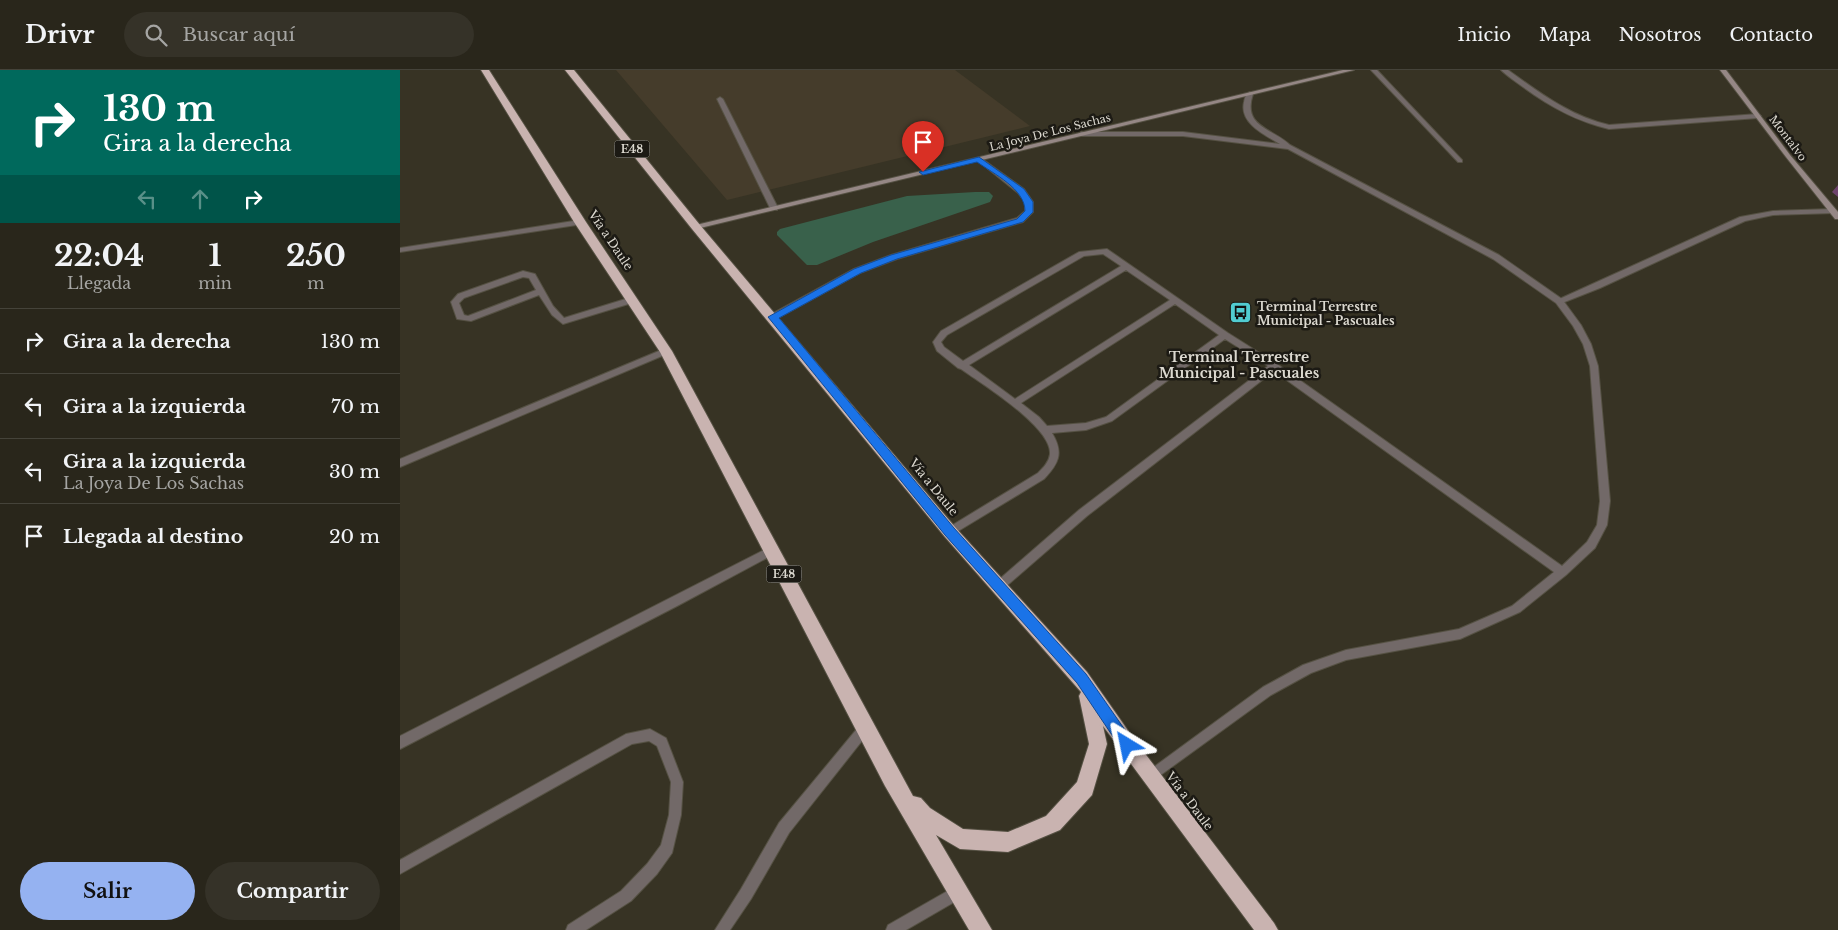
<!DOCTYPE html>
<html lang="es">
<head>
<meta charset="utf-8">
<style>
  :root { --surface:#29261b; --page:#353228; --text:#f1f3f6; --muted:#a5a5a3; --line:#45433a; --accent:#95b2f1 }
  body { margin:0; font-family:"Libre Baskerville",serif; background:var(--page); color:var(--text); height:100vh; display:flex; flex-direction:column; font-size:19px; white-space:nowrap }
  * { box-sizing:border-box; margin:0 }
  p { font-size:16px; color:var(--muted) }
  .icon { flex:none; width:28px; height:28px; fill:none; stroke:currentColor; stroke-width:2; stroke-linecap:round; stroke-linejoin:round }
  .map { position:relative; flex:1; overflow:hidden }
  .side { display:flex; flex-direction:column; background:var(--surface); width:400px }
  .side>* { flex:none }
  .hud { background:#00695c; color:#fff; overflow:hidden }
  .pin { position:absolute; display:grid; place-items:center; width:42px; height:42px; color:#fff; margin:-51px -21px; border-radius:50% 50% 50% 0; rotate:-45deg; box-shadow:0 0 5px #0007 }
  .pin .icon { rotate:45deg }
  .me { position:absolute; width:55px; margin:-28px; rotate:325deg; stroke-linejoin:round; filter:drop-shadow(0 0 4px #0008) }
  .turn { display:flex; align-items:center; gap:18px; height:105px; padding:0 20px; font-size:22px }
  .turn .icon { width:65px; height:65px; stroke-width:2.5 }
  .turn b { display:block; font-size:35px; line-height:42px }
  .lanes { display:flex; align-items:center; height:48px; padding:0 20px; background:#0003; justify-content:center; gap:25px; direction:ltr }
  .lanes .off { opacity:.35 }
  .eta { display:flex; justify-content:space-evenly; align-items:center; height:85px; text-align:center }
  .eta b { font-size:30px; font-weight:700; line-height:35px }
  .button { display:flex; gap:10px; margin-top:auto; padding:10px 20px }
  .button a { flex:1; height:58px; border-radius:30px; background:var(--accent); color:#111; font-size:20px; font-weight:700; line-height:58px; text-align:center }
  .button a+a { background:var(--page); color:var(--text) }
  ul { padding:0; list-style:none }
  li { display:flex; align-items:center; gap:15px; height:65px; padding:0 20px; border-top:1px solid var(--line) }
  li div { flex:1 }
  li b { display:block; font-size:19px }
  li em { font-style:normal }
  header { display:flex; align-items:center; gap:30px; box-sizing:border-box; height:70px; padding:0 25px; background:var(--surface); border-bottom:1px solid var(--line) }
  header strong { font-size:24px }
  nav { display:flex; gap:28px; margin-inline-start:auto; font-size:18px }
  .search { width:350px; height:45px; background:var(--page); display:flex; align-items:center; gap:12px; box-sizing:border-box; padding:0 18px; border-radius:28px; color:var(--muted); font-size:19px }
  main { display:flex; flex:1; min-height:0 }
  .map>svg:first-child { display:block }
  .industrial { fill:#453c2b }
  .green { fill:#39614b }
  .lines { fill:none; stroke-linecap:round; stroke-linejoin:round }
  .lane-casing { stroke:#555143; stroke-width:2 }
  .street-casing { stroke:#555143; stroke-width:2 }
  .secondary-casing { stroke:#555143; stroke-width:2 }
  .highway-casing { stroke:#555143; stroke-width:2 }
  .lane { fill:#726968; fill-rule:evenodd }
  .street { fill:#726968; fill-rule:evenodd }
  .secondary { fill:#958785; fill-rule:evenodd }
  .highway { fill:#c9b3b0; fill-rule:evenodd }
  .wall { fill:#6e446c }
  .route { fill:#1a73e8; stroke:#114b97 }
  .labels { text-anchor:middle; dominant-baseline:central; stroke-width:5; stroke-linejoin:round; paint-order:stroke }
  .far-street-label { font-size:11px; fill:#dcd9d0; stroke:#1c1a14 }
  .shield { fill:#1c1a14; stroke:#a2a098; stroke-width:1 }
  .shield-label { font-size:11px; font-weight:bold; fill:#dcd9d0 }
  .street-label { font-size:12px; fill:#dcd9d0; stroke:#1c1a14 }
  .poi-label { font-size:12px; font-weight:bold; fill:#dcd9d0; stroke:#1c1a14; text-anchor:start }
  .neighbourhood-label { font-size:14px; font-weight:bold; fill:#dcd9d0; stroke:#1c1a14 }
</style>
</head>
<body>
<header>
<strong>Drivr</strong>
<div class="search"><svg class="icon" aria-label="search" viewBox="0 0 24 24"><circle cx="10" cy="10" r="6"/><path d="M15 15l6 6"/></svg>Buscar aquí</div>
<nav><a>Inicio</a><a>Mapa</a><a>Nosotros</a><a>Contacto</a></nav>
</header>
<main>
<section class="side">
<div class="hud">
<div class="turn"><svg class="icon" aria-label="right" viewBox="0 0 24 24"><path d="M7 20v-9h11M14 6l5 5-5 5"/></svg><div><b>130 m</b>Gira a la derecha</div></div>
<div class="lanes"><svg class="icon off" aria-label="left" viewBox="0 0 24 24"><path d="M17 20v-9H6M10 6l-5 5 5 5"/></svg><svg class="icon off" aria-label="ahead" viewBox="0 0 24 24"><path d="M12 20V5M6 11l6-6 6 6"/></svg><svg class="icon" aria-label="right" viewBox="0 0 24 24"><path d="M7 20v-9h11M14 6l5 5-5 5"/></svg></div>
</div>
<div class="eta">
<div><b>22:04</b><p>Llegada</p></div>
<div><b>1</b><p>min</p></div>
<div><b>250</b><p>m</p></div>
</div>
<ul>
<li><svg class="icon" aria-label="right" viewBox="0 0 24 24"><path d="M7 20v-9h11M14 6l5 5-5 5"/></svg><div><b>Gira a la derecha</b></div><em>130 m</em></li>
<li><svg class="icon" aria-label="left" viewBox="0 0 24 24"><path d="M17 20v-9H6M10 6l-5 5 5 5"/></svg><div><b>Gira a la izquierda</b></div><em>70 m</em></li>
<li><svg class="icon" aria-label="left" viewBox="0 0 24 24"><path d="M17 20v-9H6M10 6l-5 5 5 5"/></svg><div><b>Gira a la izquierda</b><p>La Joya De Los Sachas</p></div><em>30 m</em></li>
<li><svg class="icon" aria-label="arrive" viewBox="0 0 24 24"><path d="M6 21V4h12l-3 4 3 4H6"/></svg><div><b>Llegada al destino</b></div><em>20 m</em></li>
</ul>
<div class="button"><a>Salir</a><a>Compartir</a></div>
</section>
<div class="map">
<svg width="1438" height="860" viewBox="0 0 1438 860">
  <rect width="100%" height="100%" fill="#373324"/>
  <path class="industrial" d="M 216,0 L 555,0 L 630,56 L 327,130 Z"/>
  <path class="green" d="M 575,122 L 589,122 L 593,126 L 590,132 L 473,172 L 417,195 L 407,195 L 377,165 L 377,162 L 380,159 L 507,126 Z"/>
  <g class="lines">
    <defs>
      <g id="lane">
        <path d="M 971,0 L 977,0 L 1062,90 L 1062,92 L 1058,92 Z"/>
        <path d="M 1101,0 L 1108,0 C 1140,23 1170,46 1209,55 L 1358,44 L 1361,46 L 1358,48 L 1209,59 C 1176,51 1150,37 1123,17 C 1115,11 1107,6 1101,0 Z"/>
        <path d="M 850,22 L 853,24 C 842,57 872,58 890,75 L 1099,185 L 1162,229 L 1181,255 L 1191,274 L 1198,296 L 1210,431 L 1207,455 L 1195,478 L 1166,505 L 1120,542 L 1060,569 L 946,590 L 911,603 L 871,625 L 751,712 L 747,710 L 745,706 L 747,702 L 863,617 L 903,595 L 946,580 L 1059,559 L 1112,536 L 1154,502 L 874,301 L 687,446 L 603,519 L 599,521 L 595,519 L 594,516 L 595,513 L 679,440 L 868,296 L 825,269 L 712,351 L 686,360 L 652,363 C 664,383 659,393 644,409 L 550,466 L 546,465 L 545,462 L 546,459 L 638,403 C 643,398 649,392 650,384 C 652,357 582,314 561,299 L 558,298 L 537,281 L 533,272 L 541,261 L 679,182 L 707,179 L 828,263 L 877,294 L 1162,496 L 1187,472 L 1197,455 L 1200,431 L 1190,296 L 1183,274 L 1173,256 L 1156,233 L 1093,189 L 888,79 L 783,66 L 681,66 L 678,64 L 681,62 L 783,62 L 880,74 C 865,65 839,53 844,32 C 845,27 846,24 850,22 ZM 703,184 L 721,196 L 563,291 L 544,277 L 541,272 L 547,265 L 684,186 ZM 726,200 L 770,230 L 615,329 L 569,295 ZM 775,234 L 819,265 L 706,347 L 686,353 L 647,356 L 639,347 L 621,333 Z"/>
        <path d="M 320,27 L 323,29 L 378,138 L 377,140 L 370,138 L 317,29 Z"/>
        <path d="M 577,88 L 581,88 L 624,119 L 633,132 L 633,142 L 623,152 L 497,189 L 460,203 L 376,249 L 370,249 L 370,245 L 454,199 L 491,185 L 617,148 L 625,141 L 625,132 L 618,123 L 577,90 Z"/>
        <path d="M 123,201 L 135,204 L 153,236 L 164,248 L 232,227 L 236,230 L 235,232 L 163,254 L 152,245 L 139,225 L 71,251 L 57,249 L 51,232 L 58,224 ZM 123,207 L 129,208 L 136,220 L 68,246 L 64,245 L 59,233 L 64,228 Z"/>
        <path d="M 266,278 L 270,281 L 269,283 L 0,397 L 0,389 Z"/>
        <path d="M 372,476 L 376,477 L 377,480 L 376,483 L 277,536 L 0,679 L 0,666 Z"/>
        <path d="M 465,652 L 469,654 L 471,658 L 469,662 L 389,763 L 351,829 L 330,860 L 315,860 L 341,819 L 379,753 L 461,654 Z"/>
        <path d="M 250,659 L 266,668 L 283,712 L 281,745 L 272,783 L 257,804 L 231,831 L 186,860 L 166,860 L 168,855 L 221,821 L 247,794 L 261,775 L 269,745 L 271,712 L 257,676 L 249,671 L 232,674 L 0,804 L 0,790 L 226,664 Z"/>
        <path d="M 558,815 L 563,817 L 565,822 L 563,827 L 506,860 L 486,860 L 488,855 Z"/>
      </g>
      <g id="street">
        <path d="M 1432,139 L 1436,141 L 1435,143 L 1373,145 L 1345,151 L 1200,218 L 1162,233 L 1159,234 L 1155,231 L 1340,147 L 1373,141 Z"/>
        <path d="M 180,150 L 183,150 L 183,154 L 0,182 L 0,178 Z"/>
      </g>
      <g id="secondary">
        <path d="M 943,0 L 954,0 L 296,159 L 292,157 L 296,155 Z"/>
        <path d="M 1320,0 L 1326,0 L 1390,85 L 1438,142 L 1438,149 L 1435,149 L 1386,87 Z"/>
      </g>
      <path id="highway" d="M 81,0 L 89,0 L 186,152 L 272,281 L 513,726 L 521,728 L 530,738 L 563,759 L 608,762 L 646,746 L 677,712 L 689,674 L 679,626 L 681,622 L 545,467 L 292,159 L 165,0 L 174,0 L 300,155 L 555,457 L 687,602 L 734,669 L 874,853 L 878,860 L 854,860 L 703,656 L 707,674 L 692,725 L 660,760 L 608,782 L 560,779 L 536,765 L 592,860 L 569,860 L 485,716 L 260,282 L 174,152 Z"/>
    </defs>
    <use href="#lane" class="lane-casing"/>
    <use href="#street" class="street-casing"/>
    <use href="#secondary" class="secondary-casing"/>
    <use href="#highway" class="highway-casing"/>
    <use href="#lane" class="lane"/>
    <use href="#street" class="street"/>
    <use href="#secondary" class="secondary"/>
    <use href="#highway" class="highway"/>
  </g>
  <path class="wall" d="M 1438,115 L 1438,127 L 1432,122 Z"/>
  <path class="route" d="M 579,87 L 624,119 L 633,132 L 633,142 L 623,152 L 497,189 L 461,203 L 379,248 L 554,458 L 686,604 L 732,670 L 734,675 L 732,680 L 727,682 L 722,680 L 677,613 L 545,465 L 368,247 L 454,199 L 491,185 L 617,149 L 625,141 C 625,119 594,104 577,92 L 523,105 L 519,102 Z"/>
  <defs>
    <symbol id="bus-square" viewBox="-11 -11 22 22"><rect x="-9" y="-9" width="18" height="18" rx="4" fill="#51ccd1" stroke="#1c1a14"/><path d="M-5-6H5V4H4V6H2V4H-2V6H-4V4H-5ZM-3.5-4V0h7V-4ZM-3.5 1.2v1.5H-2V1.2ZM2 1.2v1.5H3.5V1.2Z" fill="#111"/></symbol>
  </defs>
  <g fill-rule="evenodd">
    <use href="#bus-square" x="828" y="230" width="25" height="25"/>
  </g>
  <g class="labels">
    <g class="far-street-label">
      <text transform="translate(650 62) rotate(-14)">La Joya De Los Sachas</text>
      <text transform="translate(1388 68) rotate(53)">Montalvo</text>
    </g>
    <g class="shield">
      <rect x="214.5" y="70.5" width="35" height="17" rx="4"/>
      <rect x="366.5" y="495.5" width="35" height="17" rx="4"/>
    </g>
    <g class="shield-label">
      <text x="232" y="79">E48</text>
      <text x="384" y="504">E48</text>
    </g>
    <g class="street-label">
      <text transform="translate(211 170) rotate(56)">Vía a Daule</text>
      <text transform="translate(534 417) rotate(51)">Vía a Daule</text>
      <text transform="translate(790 731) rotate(53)">Vía a Daule</text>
    </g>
    <g class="poi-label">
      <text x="857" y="236">Terminal Terrestre<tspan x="857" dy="14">Municipal - Pascuales</tspan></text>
    </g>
    <g class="neighbourhood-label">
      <text x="839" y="287">Terminal Terrestre<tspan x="839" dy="16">Municipal - Pascuales</tspan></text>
    </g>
  </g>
</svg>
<div class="pin" style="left:523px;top:102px;background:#d93025"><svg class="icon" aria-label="arrive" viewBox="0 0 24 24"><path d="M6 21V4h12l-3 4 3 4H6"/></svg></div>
<svg class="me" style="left:727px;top:675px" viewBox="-20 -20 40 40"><path d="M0-17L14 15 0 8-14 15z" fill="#1a73e8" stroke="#fff" stroke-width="4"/></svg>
</div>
</main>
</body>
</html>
